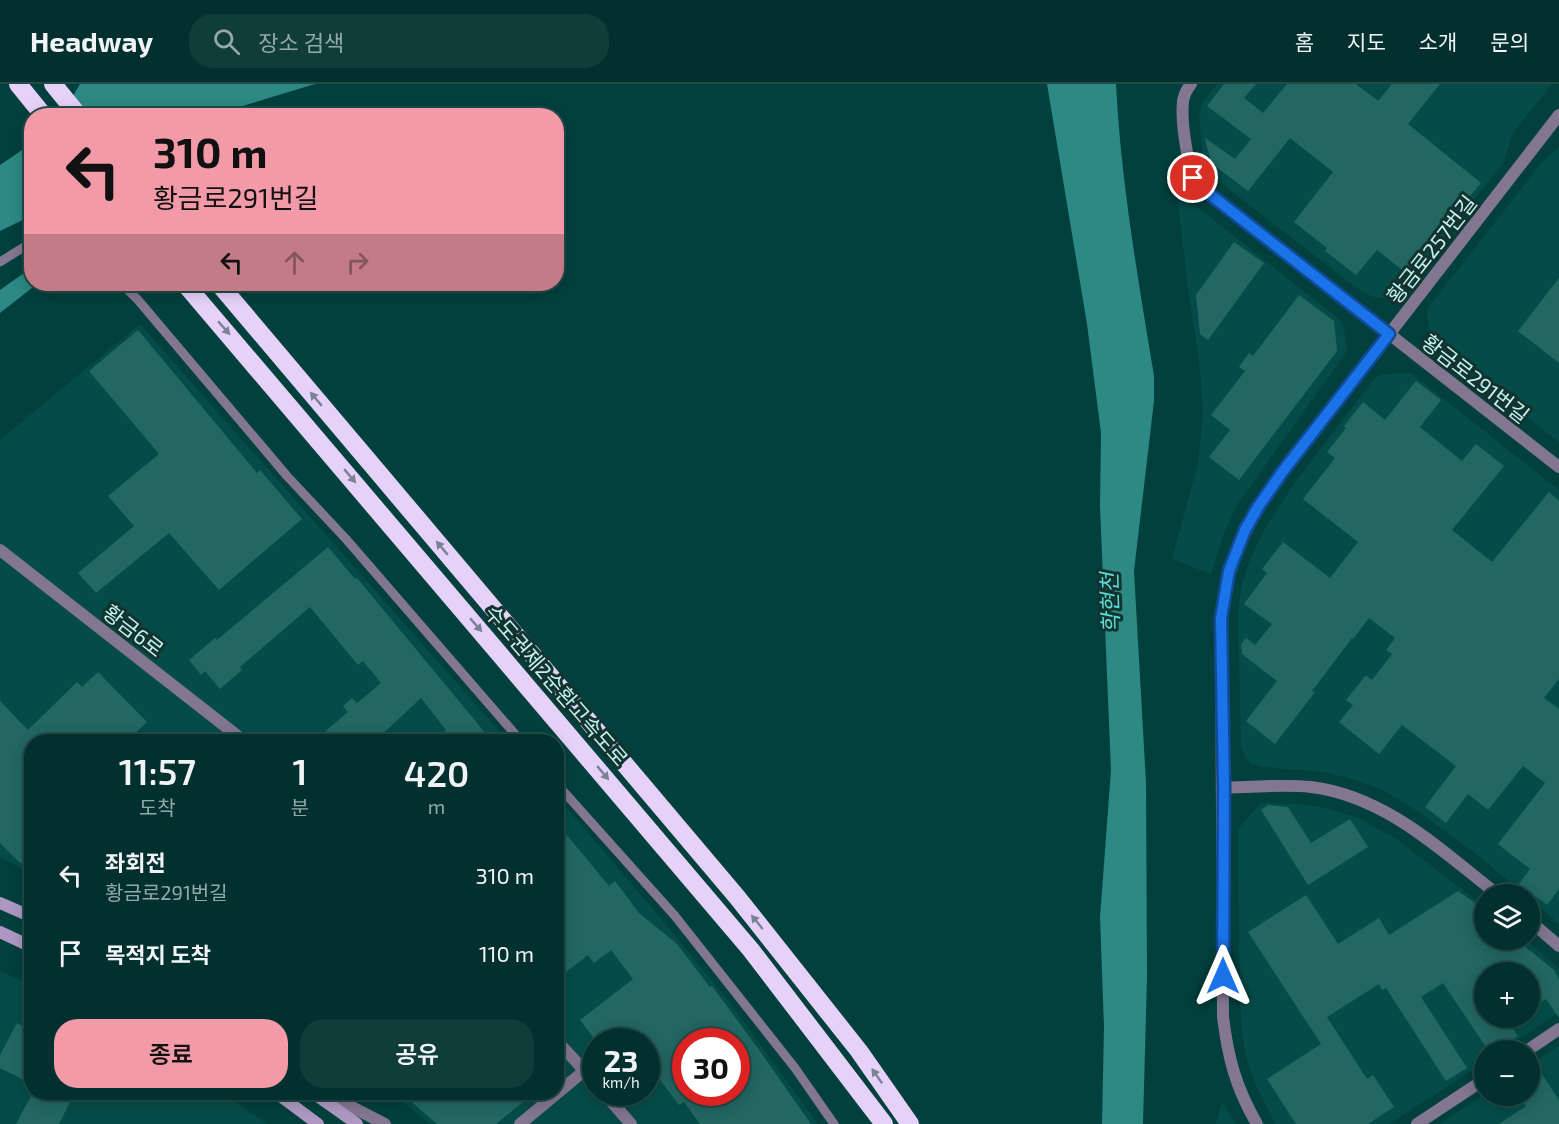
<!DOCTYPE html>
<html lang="ko">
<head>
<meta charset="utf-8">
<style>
  :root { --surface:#02302e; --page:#103c3a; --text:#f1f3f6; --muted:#96a9aa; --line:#234b4a; --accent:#f39aa9 }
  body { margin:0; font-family:"Exo 2","Noto Sans KR",sans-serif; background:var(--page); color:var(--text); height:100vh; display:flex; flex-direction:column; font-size:22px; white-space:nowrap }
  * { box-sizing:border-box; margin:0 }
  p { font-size:20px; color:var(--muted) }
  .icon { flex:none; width:33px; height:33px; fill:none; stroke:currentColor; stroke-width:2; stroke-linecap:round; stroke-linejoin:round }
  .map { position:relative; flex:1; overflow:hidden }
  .side { position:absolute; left:24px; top:650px; width:540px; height:366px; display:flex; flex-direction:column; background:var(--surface); border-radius:24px; box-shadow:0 3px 15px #0003,0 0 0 2px var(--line) }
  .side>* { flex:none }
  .top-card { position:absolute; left:24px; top:24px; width:540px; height:183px; border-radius:24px; box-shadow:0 3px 15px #0003,0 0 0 2px var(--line); background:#f39aa9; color:#111; overflow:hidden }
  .controls { position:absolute; left:1474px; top:800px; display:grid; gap:12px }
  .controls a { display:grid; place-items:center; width:66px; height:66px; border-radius:50%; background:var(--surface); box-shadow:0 3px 15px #0003,0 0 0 2px var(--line); font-size:30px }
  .speed { position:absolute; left:582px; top:944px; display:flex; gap:12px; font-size:30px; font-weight:700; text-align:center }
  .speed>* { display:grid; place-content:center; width:78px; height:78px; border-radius:50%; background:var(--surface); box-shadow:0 3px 15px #0003,0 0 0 2px var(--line); line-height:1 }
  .speed small { font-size:15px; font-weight:400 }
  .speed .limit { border:9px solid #d22; background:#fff; color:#111 }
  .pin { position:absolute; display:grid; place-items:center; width:51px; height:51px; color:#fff; margin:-26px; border:3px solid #fff; border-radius:50%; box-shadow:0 2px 6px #0007 }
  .me { position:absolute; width:66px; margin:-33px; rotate:0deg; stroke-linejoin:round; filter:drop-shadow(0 0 4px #0008) }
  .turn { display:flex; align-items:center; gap:21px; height:126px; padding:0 30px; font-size:27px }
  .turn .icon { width:78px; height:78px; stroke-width:2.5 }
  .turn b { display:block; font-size:42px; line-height:51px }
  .lanes { display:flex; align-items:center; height:57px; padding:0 30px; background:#0003; justify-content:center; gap:30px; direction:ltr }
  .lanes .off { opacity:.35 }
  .eta { display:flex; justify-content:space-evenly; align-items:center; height:102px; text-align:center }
  .eta b { font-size:36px; font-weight:600; line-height:42px }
  .action { display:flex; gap:12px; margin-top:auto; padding:12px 30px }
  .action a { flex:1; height:69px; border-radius:24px; background:var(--accent); color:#111; font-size:24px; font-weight:600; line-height:69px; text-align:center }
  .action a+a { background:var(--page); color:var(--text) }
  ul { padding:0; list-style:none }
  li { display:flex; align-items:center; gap:18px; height:78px; padding:0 30px }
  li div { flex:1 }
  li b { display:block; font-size:22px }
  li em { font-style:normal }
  header { display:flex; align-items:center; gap:36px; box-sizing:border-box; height:84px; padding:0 30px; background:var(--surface); border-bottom:2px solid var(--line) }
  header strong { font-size:28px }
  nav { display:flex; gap:33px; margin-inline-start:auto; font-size:21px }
  .search { width:420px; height:54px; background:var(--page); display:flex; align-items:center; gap:15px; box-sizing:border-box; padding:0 21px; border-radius:24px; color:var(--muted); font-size:22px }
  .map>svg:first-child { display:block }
  .built { fill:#054c48; fill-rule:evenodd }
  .water { fill:#2d8983 }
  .building { fill:#226762; fill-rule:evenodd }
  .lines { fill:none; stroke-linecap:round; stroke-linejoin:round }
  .lane { stroke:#837690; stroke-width:9 }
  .street { stroke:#837690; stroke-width:12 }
  .secondary { stroke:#ae98c2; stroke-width:12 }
  .highway { stroke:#e6d2f9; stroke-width:18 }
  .oneway { fill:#7c8295 }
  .route-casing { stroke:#114b97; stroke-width:15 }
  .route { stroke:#1a73e8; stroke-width:10 }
  .labels { text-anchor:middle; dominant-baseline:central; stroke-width:6; stroke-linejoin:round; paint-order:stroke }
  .street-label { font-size:21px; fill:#c4f3ee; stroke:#133331 }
  .water-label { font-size:22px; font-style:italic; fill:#5bded5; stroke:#133331 }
</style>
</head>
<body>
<header>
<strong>Headway</strong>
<div class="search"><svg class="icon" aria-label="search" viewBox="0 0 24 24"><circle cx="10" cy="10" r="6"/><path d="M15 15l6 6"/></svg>장소 검색</div>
<nav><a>홈</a><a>지도</a><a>소개</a><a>문의</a></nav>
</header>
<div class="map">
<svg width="1559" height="1040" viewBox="0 0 1559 1040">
  <rect width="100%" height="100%" fill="#02403d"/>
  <g class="built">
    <path d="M 1217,0 L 1552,0 L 1512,50 L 1503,80 L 1406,199 L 1397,209 L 1386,214 L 1373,213 L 1358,205 L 1208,89 L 1204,81 L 1199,34 L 1202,20 Z"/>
    <path d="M 1559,63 L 1559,358 L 1430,258 L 1427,225 L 1543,77 Z"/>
    <path d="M 1177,107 L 1340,236 L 1344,244 L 1347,264 L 1345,270 L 1237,421 L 1224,449 L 1211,490 L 1172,475 L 1198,380 L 1203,327 L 1199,276 L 1187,198 Z"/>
    <path d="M 140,240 L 508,657 L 32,657 L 31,790 L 0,773 L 0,356 Z"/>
    <path d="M 1411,289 L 1559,406 L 1559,840 L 1530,815 L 1530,810 L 1524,810 L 1480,773 L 1419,728 L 1385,707 L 1356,696 L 1324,688 L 1263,683 L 1252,680 L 1245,673 L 1241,662 L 1238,529 L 1241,504 L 1249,478 L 1263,448 L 1295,398 L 1375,294 L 1383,290 Z"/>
    <path d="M 557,713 L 653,825 L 727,915 L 818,1040 L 430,1040 L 391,1008 L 556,1008 ZM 596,957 L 646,957 L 646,1008 L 596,1008 ZM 686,957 L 736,957 L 736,1008 L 686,1008 Z"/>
    <path d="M 1261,719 L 1298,720 L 1326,724 L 1359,734 L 1395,754 L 1485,823 L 1485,855 L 1526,855 L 1559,885 L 1559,928 L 1503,966 L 1485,966 L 1485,978 L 1389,1040 L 1275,1040 L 1256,1002 L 1247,976 L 1242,948 L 1240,920 L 1238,745 ZM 1485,888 L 1530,888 L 1530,933 L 1485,933 Z"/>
    <path d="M 0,887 L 31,901 L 32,1008 L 221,1008 L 267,1040 L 0,1040 Z"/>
    <path d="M 1559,962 L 1559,1040 L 1440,1040 L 1485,1010 L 1530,1011 L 1530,981 Z"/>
    <path d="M 1222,1018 L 1236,1040 L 1216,1040 Z"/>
  </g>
  <g class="water">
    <path d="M 80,0 L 315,0 L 213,31 L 61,32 Z"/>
    <path d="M 1047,0 L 1116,0 C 1121,98 1138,195 1154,292 L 1154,317 L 1134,487 L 1146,699 L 1147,892 L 1143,1040 L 1102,1040 L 1104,943 L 1100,833 L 1111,686 L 1100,422 L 1101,349 L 1087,240 Z"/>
    <path d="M 31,60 L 31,132 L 0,147 L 0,81 Z"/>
    <path d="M 31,184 L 32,200 L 37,200 L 0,229 L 0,206 Z"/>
  </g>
  <g class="building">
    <path d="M 1224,0 L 1256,0 L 1244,14 L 1263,29 L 1287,0 L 1356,0 L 1378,17 L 1392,0 L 1440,0 L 1408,40 L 1481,99 L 1406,189 L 1377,166 L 1356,191 L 1325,167 L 1327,164 L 1294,138 L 1333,88 L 1290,54 L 1248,107 L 1211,79 L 1205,54 L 1235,75 L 1251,55 L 1207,22 Z"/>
    <path d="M 1234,158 L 1264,179 L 1208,256 L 1200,250 L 1196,211 Z"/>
    <path d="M 1559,194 L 1559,279 L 1518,247 Z"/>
    <path d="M 1299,211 L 1334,237 L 1337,267 L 1239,396 L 1209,373 L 1230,346 L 1211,331 L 1245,287 L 1239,283 L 1249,269 L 1253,272 Z"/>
    <path d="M 138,246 L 257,389 L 260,386 L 302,435 L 219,506 L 169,449 L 96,509 L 78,489 L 134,442 L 108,412 L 159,370 L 89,287 Z"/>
    <path d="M 1416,297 L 1441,316 L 1420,343 L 1462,377 L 1476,360 L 1504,382 L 1452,446 L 1492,478 L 1549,408 L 1559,417 L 1559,595 L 1544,614 L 1559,625 L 1559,805 L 1547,821 L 1519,800 L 1530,785 L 1498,760 L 1545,699 L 1523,682 L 1488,726 L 1468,710 L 1446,739 L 1425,723 L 1456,682 L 1402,641 L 1379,670 L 1339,638 L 1353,621 L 1346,616 L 1366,591 L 1372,596 L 1392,570 L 1386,566 L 1395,554 L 1369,534 L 1353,555 L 1352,554 L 1312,607 L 1315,608 L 1275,660 L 1246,637 L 1277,597 L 1242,570 L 1241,560 L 1246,554 L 1255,561 L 1272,540 L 1244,520 L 1267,489 L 1262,485 L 1283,458 L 1330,494 L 1358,458 L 1303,415 L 1335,374 L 1327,368 L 1346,344 L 1344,342 L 1363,318 L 1385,336 Z"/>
    <path d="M 328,463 L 355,495 L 357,494 L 492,657 L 432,657 L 446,646 L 421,614 L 375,657 L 314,657 L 348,628 L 343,622 L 352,614 L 357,619 L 381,599 L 363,577 L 358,581 L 310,523 L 240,583 L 242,586 L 220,605 L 205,587 L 201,591 L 189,576 L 215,554 L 217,556 Z"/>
    <path d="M 98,588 L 147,638 L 127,657 L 32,657 L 32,785 L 19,778 L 0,759 L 0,617 L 28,646 L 77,598 L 82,603 Z"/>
    <path d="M 1268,721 L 1288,723 L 1311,759 L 1350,735 L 1368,763 L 1308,801 L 1261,726 Z"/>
    <path d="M 556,738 L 609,802 L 615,797 L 639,829 L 677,860 L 710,903 L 712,902 L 757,963 L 811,1040 L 700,1040 L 684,1018 L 679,1021 L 654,988 L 646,994 L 646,957 L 596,957 L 580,936 L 633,895 L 611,866 L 594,879 L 588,871 L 556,896 ZM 686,957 L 736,957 L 736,1008 L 686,1008 Z"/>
    <path d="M 1458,807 L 1485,826 L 1485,855 L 1497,855 L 1505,866 L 1518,857 L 1554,886 L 1559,895 L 1559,934 L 1546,915 L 1530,925 L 1530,888 L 1485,888 L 1485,933 L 1505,933 L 1518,952 L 1496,966 L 1488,966 L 1443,899 L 1421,913 L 1467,984 L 1446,997 L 1386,904 L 1382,906 L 1379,900 L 1327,933 L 1367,995 L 1373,991 L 1394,1023 L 1368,1040 L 1296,1040 L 1267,995 L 1321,960 L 1248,848 L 1306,811 L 1338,860 L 1379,834 L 1389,851 Z"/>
    <path d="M 17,939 L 32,946 L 32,1000 L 0,984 L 0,971 Z"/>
    <path d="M 1531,973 L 1559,1016 L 1559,1040 L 1499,1040 L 1526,1022 L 1519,1011 L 1530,1011 Z"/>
    <path d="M 33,1008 L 75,1008 L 59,1040 L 16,1040 Z"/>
    <path d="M 400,1008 L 535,1008 L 496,1040 L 437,1040 Z"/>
  </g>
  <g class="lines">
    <g class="lane">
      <path d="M 0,178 L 32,158"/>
      <path d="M 122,200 L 138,216 L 287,392 L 346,455 L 521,657"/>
      <path d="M 556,699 L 675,832 L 795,984 L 834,1040"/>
    </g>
    <g class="street">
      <path d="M 1191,0 C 1187,5 1184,11 1183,17 C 1181,37 1187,87 1199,101 L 1559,383"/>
      <path d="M 0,466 L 244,657"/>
      <path d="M 1223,704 C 1252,703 1283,700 1311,703 C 1385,712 1441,766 1497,810"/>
      <path d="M 1530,837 L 1559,862"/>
      <path d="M 556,956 L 596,999"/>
      <path d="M 1528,966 L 1559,945"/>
      <path d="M 323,1008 L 385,1040"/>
      <path d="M 603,1008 L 631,1040"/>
      <path d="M 520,1040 L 584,987"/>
      <path d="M 1257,1040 C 1236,1004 1228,974 1223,933 L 1221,534 C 1228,472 1248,438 1283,387 L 1559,31"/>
      <path d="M 1417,1040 L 1485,995"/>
    </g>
    <g class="secondary">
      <path d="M 0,819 L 32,833"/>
      <path d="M 0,848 L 32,863"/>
      <path d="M 275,1008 L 318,1040"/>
      <path d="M 312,1008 L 357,1040"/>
    </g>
    <g class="highway">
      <path d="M 18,0 L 44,32"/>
      <path d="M 53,0 L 79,32"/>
      <path d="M 185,200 L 751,866 L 884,1040"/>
      <path d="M 219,200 L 737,813 L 859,967 L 910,1040"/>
    </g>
  </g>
  <defs><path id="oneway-solid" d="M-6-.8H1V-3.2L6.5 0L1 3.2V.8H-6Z" transform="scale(1.5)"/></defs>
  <g class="oneway">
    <use href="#oneway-solid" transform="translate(224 244) rotate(49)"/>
    <use href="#oneway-solid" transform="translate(316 315) rotate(-130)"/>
    <use href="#oneway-solid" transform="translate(350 392) rotate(50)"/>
    <use href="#oneway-solid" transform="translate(442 464) rotate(-130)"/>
    <use href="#oneway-solid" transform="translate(476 541) rotate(49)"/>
    <use href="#oneway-solid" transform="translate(603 689) rotate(50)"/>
    <use href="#oneway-solid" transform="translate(757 838) rotate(-129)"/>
    <use href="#oneway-solid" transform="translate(877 992) rotate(-125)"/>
  </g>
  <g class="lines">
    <defs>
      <path id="route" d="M 1193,94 L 1212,112 L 1389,250 L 1283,387 L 1258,423 L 1245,446 L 1229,487 L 1221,534 L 1224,704 L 1223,892"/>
    </defs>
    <use href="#route" class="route-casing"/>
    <use href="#route" class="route"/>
  </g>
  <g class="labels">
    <g class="street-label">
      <text transform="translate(1431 165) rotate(-52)">황금로257번길</text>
      <text transform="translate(1476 294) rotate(38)">황금로291번길</text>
      <text transform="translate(134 546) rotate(38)">황금6로</text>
      <text transform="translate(557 601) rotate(49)">수도권제2순환고속도로</text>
    </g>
    <g class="water-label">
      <text transform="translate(1109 519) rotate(-92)">학현천</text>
    </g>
  </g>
</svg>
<div class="controls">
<a><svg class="icon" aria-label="layers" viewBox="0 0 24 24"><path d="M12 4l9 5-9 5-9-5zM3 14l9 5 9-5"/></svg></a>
<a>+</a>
<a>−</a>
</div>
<div class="speed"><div>23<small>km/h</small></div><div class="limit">30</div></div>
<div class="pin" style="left:1193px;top:94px;background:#d93025"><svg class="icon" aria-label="arrive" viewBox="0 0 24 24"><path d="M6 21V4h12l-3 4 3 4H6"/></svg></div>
<svg class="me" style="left:1223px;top:892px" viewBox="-20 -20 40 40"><path d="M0-17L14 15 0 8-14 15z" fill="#1a73e8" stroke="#fff" stroke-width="4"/></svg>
<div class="top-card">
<div class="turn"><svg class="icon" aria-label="left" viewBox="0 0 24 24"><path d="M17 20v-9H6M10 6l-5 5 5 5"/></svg><div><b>310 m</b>황금로291번길</div></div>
<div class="lanes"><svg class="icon" aria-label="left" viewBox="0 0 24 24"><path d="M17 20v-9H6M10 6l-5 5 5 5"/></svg><svg class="icon off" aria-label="ahead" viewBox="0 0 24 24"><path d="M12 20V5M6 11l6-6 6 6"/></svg><svg class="icon off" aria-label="right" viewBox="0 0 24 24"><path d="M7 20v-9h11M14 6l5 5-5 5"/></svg></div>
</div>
<section class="side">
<div class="eta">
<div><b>11:57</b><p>도착</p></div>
<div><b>1</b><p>분</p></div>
<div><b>420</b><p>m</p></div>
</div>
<ul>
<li><svg class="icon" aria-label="left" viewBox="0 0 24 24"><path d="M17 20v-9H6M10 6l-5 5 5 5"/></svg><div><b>좌회전</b><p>황금로291번길</p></div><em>310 m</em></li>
<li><svg class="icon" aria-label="arrive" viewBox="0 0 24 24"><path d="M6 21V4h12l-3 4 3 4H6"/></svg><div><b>목적지 도착</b></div><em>110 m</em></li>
</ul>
<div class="action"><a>종료</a><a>공유</a></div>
</section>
</div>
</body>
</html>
